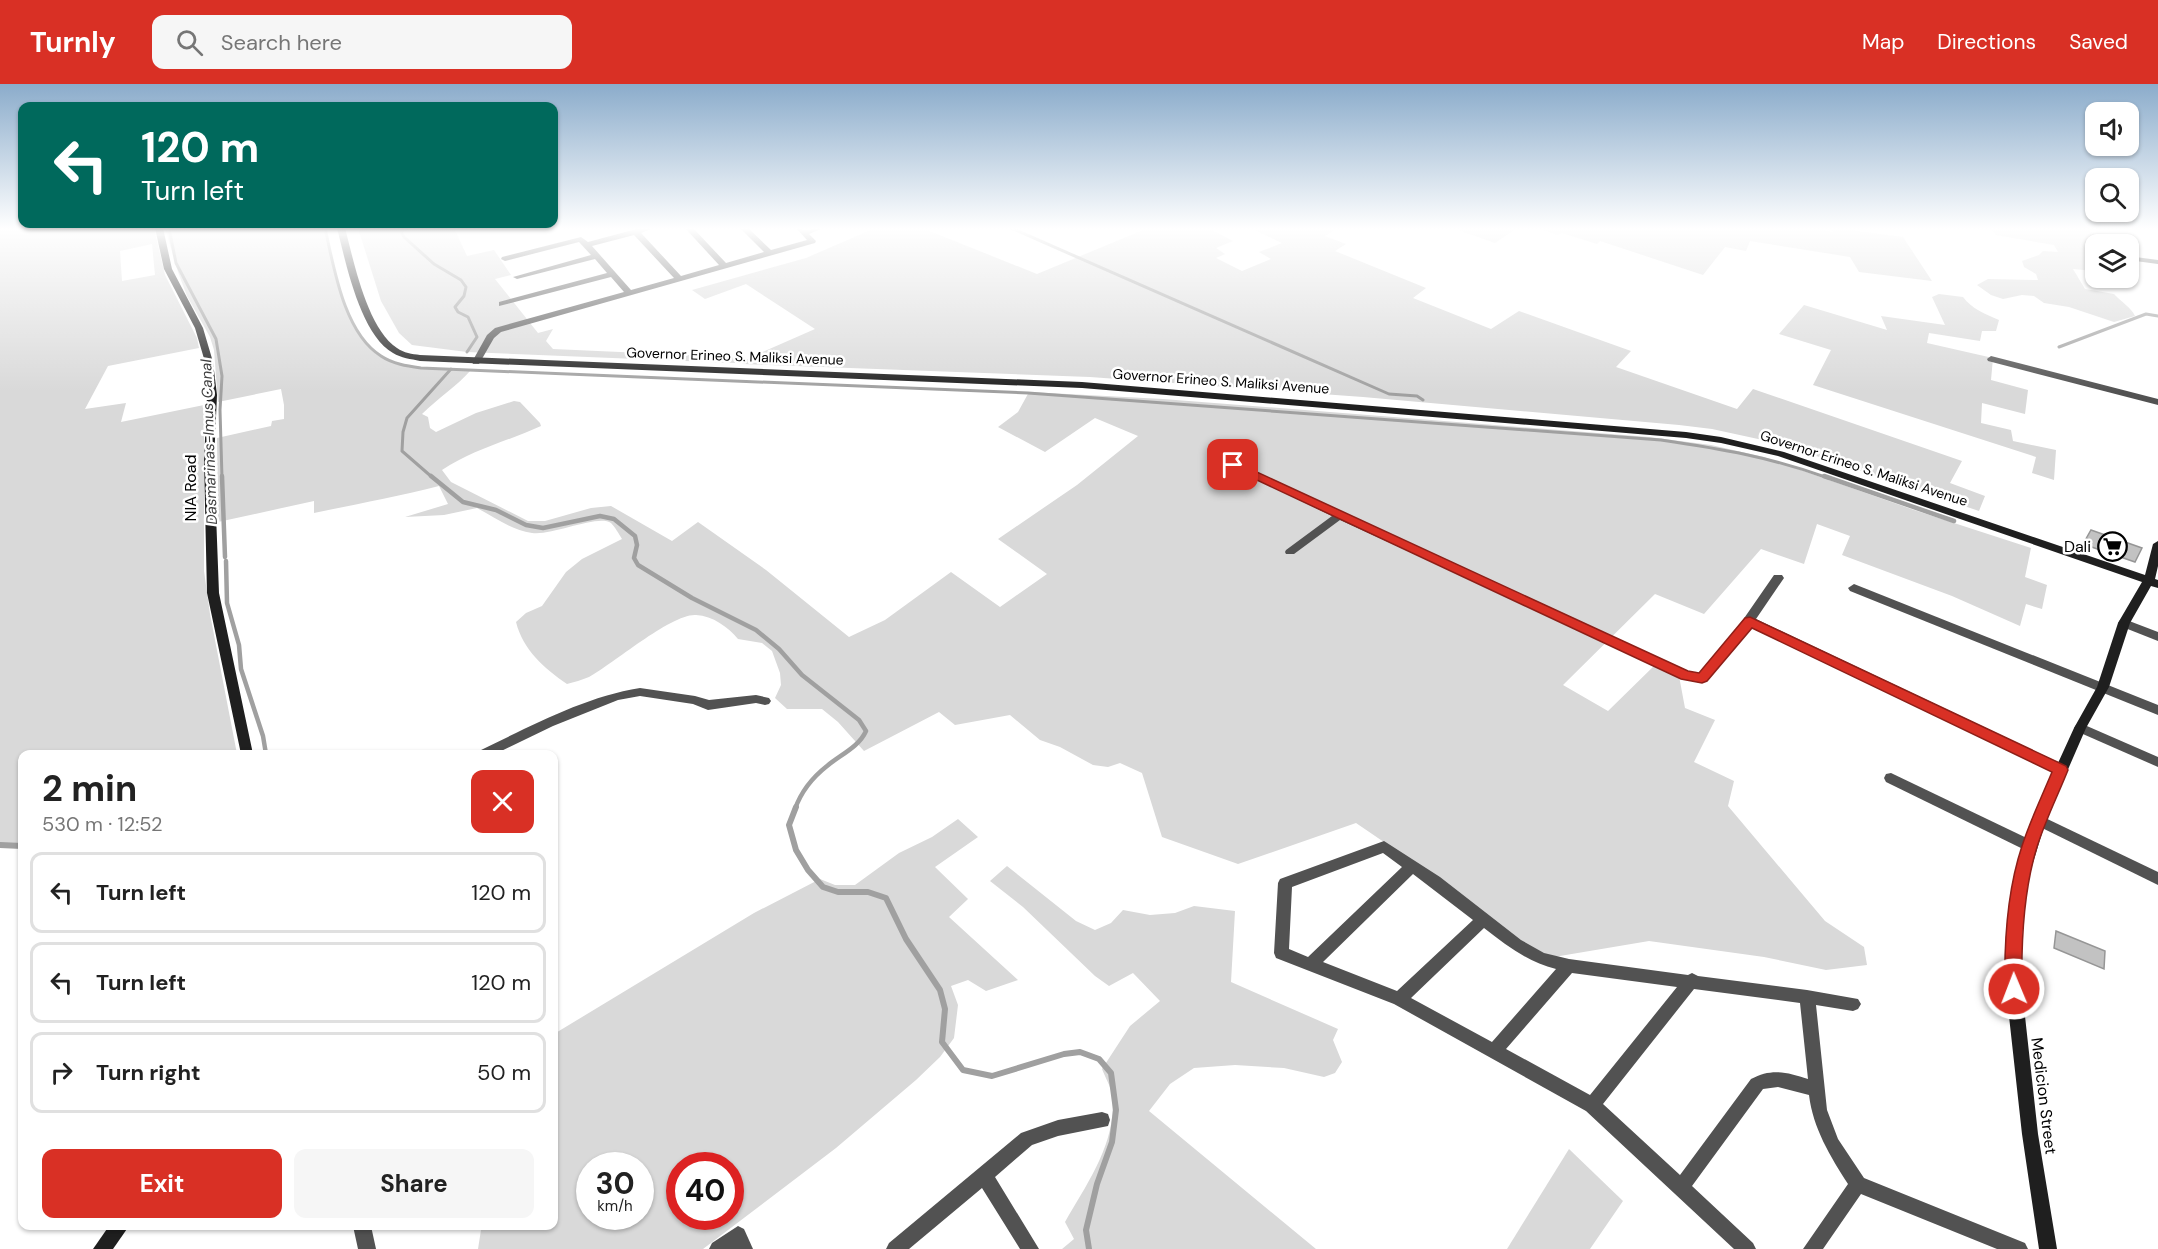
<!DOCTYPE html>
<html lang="en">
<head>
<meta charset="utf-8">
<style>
  :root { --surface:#fff; --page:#f6f6f6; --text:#222; --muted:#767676; --line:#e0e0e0; --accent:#d93025 }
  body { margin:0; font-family:"DM Sans",sans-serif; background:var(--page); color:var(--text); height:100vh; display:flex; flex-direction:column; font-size:22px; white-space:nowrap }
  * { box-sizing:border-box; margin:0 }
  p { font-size:20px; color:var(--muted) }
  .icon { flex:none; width:33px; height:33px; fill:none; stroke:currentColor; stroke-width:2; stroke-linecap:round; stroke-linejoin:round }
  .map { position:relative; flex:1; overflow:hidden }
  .sheet { position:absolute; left:18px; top:666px; width:540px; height:480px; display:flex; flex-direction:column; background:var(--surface); border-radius:12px; box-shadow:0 2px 4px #0004 }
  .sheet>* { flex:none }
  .top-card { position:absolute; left:18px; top:18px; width:540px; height:126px; border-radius:12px; box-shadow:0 2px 4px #0004; background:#00695c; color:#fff; overflow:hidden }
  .controls { position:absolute; left:2085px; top:18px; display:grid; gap:12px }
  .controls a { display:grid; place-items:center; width:54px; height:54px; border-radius:12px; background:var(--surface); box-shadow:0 2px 4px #0004; font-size:30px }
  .speed { position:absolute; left:576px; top:1068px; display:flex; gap:12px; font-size:30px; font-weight:700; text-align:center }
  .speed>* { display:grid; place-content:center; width:78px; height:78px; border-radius:50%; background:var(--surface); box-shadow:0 2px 4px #0004; line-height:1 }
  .speed small { font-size:15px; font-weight:400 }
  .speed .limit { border:9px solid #d22; background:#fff; color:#111 }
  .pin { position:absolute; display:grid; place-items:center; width:51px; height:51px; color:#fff; margin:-26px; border-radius:12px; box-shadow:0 3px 9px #0006 }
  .me { position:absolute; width:66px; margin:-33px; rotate:359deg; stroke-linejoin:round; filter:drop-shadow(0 0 4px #0008) }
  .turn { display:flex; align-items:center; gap:21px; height:126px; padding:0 24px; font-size:27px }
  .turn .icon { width:78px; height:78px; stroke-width:2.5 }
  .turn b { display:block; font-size:42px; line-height:51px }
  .round { display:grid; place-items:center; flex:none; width:63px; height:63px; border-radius:12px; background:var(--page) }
  .head { display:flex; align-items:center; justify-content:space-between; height:102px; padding:0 24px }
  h1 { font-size:36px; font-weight:700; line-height:45px }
  .button { display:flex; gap:12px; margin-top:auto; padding:12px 24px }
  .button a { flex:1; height:69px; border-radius:12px; background:var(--accent); color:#fff; font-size:24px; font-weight:700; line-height:69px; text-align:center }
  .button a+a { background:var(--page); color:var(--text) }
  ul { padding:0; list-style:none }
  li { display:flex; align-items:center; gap:18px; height:81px; margin:0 12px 9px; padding:0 12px; border:3px solid var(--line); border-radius:12px }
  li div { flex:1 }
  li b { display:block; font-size:22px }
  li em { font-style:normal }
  header { display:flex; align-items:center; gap:36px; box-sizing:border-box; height:84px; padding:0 30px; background:var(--accent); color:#fff }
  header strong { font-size:28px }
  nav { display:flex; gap:33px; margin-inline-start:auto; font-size:21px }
  .search { width:420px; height:54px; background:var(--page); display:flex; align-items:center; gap:15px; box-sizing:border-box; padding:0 21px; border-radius:12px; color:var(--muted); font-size:22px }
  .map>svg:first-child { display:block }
  .green { fill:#d9d9d9; fill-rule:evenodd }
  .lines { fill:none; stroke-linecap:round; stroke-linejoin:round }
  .stream-far2 { stroke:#a0a0a0; stroke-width:3 }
  .stream-far1 { stroke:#a0a0a0; stroke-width:4.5 }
  .stream { stroke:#a0a0a0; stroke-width:6 }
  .building { fill:#c2c2c2; stroke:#969696; stroke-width:1.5 }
  .street { fill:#525252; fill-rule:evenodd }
  .secondary { fill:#1f1f1f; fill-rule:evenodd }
  .route { fill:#d93025; stroke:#8d1f18; stroke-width:1.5 }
  .labels { text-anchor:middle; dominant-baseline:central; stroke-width:5; stroke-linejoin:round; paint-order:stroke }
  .far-street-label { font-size:14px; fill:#000; stroke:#fff }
  .far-water-label { font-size:15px; font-style:italic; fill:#414141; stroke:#fff }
  .street-label { font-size:16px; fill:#000; stroke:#fff }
  .poi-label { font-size:16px; fill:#000; stroke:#fff; text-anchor:end }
</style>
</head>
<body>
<header>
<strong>Turnly</strong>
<div class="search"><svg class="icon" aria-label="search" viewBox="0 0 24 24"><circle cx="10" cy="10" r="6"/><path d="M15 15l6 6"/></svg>Search here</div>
<nav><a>Map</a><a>Directions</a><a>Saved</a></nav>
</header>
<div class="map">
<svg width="2158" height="1165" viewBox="0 0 2158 1165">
  <rect width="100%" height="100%" fill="#fff"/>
  <g class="green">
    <path d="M 0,144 L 154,144 L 165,191 L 197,254 L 199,264 L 108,282 L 85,325 L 126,319 L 121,338 L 204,321 L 204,487 L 210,530 L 237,670 L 22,670 L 22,764 L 0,764 ZM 152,160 L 155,191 L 122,197 L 120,167 Z"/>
    <path d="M 165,144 L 325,144 C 332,180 348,259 385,275 C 411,286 443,284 471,286 C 457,302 438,314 422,330 L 428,333 L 430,344 L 436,348 L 476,329 L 514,317 L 520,318 L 540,339 L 541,342 C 508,357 472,366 442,386 L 451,398 L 528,437 L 545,437 L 591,424 L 611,422 L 672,457 L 698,438 L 766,486 L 849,553 L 885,536 L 951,488 L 1000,523 L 1047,490 L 998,455 L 1077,401 L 1138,352 L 1095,334 L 1045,368 L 998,343 L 1018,328 L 1029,308 L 1163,315 L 1649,353 L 1711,361 L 1764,373 L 1914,426 L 2031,464 L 2025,493 L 2047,501 L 2042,525 L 2026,520 L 2020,542 L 1952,512 L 1842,471 L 1850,452 L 1817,440 L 1804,480 L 1761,465 L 1704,530 L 1655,510 L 1563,601 L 1608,627 L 1657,579 L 1679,592 L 1685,624 L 1715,636 L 1694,678 L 1734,697 L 1728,722 L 1825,837 L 1864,863 L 1867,881 L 1826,886 L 1764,873 L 1649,857 L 1548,874 L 1526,862 L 1444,799 L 1356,739 L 1238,780 L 1162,753 L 1142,689 L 1120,679 L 1108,683 L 1093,681 L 1060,663 L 1040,656 L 1010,631 L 955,641 L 939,628 L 864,667 L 838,638 L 822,625 L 787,625 L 775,614 L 781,601 L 780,589 L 772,567 L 762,559 L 738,555 C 728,543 713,532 696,531 C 672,529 613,580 589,593 C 582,596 574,598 567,600 C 544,584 523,566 516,538 L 526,529 L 542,522 L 566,488 L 582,475 L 622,455 C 619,450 615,443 611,439 C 598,430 552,452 532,449 C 511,446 496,434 477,424 L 444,431 L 405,433 L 448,420 L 439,402 C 397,413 356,420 314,429 L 314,417 L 218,438 L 217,354 L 271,342 L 272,337 L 284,335 L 284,321 L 281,305 L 218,318 L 214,266 L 210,253 L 187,212 L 178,188 Z"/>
    <path d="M 358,144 L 454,144 L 467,172 L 494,166 L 511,191 L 495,195 L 538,249 L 553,245 L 546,257 L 553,265 L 732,273 L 735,275 L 735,279 L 467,268 L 412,261 L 399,249 L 381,217 Z"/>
    <path d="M 875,144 L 922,144 L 1037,190 L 1148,144 L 1208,144 L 1233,157 L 1216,164 L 1225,170 L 1216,174 L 1242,187 L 1271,175 L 1259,168 L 1282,159 L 1254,146 L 1258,144 L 1338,144 L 1325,152 L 1346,160 L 1335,167 L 1426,204 L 1413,214 L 1491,245 L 1519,227 L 1631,267 L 1616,283 L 1737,325 L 1753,305 L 1962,377 L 1950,399 L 1985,412 L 1979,427 L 1781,360 L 1712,345 L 1679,341 L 1363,313 L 1090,293 L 742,280 L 749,274 L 815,245 L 746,200 L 705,215 L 692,206 L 806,174 Z"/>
    <path d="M 1452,144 L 1517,144 L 1495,159 Z"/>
    <path d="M 1538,144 L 1810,144 L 1833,148 L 1831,144 L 1835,144 L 1903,153 L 1932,197 L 1859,188 L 1850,173 L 1750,157 L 1746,167 L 1725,163 L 1703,191 L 1600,157 L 1597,160 L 1562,149 L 1557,151 Z"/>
    <path d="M 1990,144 L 2085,144 L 2094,150 L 2095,187 L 2073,185 L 2085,205 L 2114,210 C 2121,218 2131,223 2135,232 L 2114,238 L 2069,223 L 2044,219 L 2034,212 L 2022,211 L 2003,215 L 1991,211 L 1977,201 L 1988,195 L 2038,196 L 2036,190 L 2024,183 L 2022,177 L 2039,171 L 2043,167 L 2058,168 L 2054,161 L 1996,151 Z"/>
    <path d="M 1939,210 L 1963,213 C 1972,225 1985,230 1999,236 L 1996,247 L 1982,247 L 1980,257 L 1929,249 L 1927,259 L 1993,274 L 1991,296 L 2028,306 L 2025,330 L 1982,319 L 1981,339 L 2011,346 L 2013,357 L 2056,366 L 2054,396 L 2032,389 L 2036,373 L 1813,301 L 1831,266 L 1779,250 L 1804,221 L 1887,246 L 1881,232 L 1945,241 L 1932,213 Z"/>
    <path d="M 958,735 L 978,753 L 935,783 L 968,815 L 949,833 L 1018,896 L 986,907 L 968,896 L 951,902 L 958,921 L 954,954 L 940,973 L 916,996 L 836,1064 L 703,1165 L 478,1165 L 481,1146 L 476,1142 L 554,1142 L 554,950 L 754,829 L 820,795 L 835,801 L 855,801 L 899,769 L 932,753 ZM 590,1082 L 640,1082 L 640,1132 L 590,1132 ZM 680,1082 L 730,1082 L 730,1132 L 680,1132 Z"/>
    <path d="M 1007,782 L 1076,837 L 1095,846 L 1111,839 L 1123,826 L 1150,831 L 1175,829 L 1194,822 L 1235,827 L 1231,898 L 1338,945 L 1333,956 L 1342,978 L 1335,989 L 1324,993 L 1284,984 L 1235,981 L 1194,984 L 1170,1000 L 1149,1027 L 1316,1165 L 1062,1165 L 1074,1155 L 1065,1138 C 1086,1101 1118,1057 1112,1011 C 1111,1003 1105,993 1102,985 L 1130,942 L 1160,917 L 1133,889 L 1109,902 L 1095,892 L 1023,823 L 990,797 Z"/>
    <path d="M 1569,1065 L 1623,1117 L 1590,1165 L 1507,1165 Z"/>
  </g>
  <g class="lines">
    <g class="stream-far2">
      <path d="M 169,144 L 176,179 L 216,255 L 222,292 L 220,326 L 222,394"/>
      <path d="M 325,144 C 334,184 344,249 381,272 C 393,280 407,282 421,284 L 1028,309 L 1661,356 C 1722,365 1770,373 1828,394"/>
      <path d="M 407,144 L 401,148 L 404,153 L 434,180 L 461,196 L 466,203 L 464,212 L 455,223 L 458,228 L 468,233 L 477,253 L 467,268"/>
      <path d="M 1011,144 L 1389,310 L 1417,312 L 1423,316"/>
      <path d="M 2059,263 L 2146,230 L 2158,232"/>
      <path d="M 433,394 L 402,367 L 403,348 L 407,334 L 451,285"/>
    </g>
    <g class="stream-far1">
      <path d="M 222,392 L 225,473"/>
      <path d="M 431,392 L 463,418 L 496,426 L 526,441 L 543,444 L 600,432 L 614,435 L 635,452 L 637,461 L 634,474 L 638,481 L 692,514 L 756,546 L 779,565 L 802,591 L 859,636 L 866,647 C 859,663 840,671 827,682 C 813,693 801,708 795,725"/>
      <path d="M 1824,392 L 1954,437"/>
      <path d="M 226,477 L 227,519 L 239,561 L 241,585 L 263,652 L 266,670"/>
    </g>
    <g class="stream">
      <path d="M 796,723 L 789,741 L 796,766 L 808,786 L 823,803 L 838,808 L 868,808 L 886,814 L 906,855 L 940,906 L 945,925 L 942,958 L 963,986 L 992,992 L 1064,970 L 1080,968 L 1099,975 L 1111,989 L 1116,1026 L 1112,1058 L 1097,1100 L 1086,1146 L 1089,1165"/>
      <path d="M 0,761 L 22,762"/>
    </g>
  </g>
  <g class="building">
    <path d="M 2091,446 L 2142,464 L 2135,478 L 2083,460 Z"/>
    <path d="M 2056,847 L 2105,867 L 2104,885 L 2054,864 Z"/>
  </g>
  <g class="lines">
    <g class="street">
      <path d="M 640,144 L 653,144 L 641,149 L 681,192 L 719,181 L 685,144 L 693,144 L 726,179 L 764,168 L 740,144 L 748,144 L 771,166 L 807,156 L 796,144 L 805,146 L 823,144 L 809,150 L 816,157 L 815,159 L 501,248 L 494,254 L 479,280 L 473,280 L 472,278 L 487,251 L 495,244 L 624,208 L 611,193 L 499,222 L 499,218 L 607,189 L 595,175 L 517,195 L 513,193 L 591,171 L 579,158 L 505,177 L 501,175 L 502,173 L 581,153 L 588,158 ZM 634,151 L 674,194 L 631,206 L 592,162 Z"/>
      <path d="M 2128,172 L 2158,176 L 2158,180 L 2128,176 Z"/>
      <path d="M 1991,272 L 2158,315 L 2158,321 L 1988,277 L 1987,275 Z"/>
      <path d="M 1216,369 L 1409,461 L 1695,590 L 1699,590 L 1738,543 L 1774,491 L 1782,491 L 1784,494 L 1756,535 L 2066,682 L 2068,686 L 2066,690 L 2056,690 L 1751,542 L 1706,597 L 1694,598 L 1340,436 L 1294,470 L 1286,470 L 1285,468 L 1286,466 L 1332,432 L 1213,374 L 1211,372 Z"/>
      <path d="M 1854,500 L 2158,621 L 2158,631 L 1850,507 L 1848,504 Z"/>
      <path d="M 2124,535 L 2158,548 L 2158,557 L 2120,542 L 2118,539 L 2120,536 Z"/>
      <path d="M 640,604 L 695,612 L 709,616 L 756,611 L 769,614 L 771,617 L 769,620 L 765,621 L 756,619 L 708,626 L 693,620 L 640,612 L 618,616 L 553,642 L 495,670 L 478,670 L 479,667 C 531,642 584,613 640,604 Z"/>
      <path d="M 2080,639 L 2158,673 L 2158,683 L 2076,647 L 2074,644 L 2076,641 Z"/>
      <path d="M 1891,689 L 2035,758 L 2037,762 L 2035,766 L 2030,768 L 2025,766 L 1886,698 L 1884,694 L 1886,690 Z"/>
      <path d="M 2039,731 L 2158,788 L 2158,801 L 2034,740 L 2032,736 L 2034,732 Z"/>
      <path d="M 1384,757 L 1440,793 L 1521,856 L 1544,869 L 1569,875 L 1688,891 L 1692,889 L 1698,892 L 1807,906 L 1858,915 L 1861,920 L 1858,925 L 1853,927 L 1816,921 L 1827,1026 L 1838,1055 L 1864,1094 L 2025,1159 L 2028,1165 L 1997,1165 L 1861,1110 L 1823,1165 L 1803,1165 L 1848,1100 C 1830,1072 1813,1044 1809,1011 L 1778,1003 L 1763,1005 L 1692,1102 L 1753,1159 L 1756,1165 L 1734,1165 L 1586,1027 L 1394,920 L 1276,874 L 1274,869 L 1278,799 L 1280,795 ZM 1383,769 L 1402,783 L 1308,873 L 1289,865 L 1292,803 ZM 1413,790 L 1473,836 L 1397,907 L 1323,878 ZM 1484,844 C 1507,862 1528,878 1556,885 L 1492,958 L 1411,914 ZM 1572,889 L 1677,903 L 1590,1011 L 1506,965 ZM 1694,905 L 1800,919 L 1808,995 C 1787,988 1771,984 1751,995 L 1680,1091 L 1603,1020 Z"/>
      <path d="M 1102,1028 L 1108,1030 L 1110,1036 L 1108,1042 L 1058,1052 L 1032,1061 L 995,1093 L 1039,1165 L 1020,1165 L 982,1104 L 909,1165 L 886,1165 L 889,1159 L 1021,1049 L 1058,1036 Z"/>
      <path d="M 353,1142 L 371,1142 L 376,1165 L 358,1165 Z"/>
      <path d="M 738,1142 L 744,1145 L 753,1165 L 709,1165 L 712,1159 Z"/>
    </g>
    <g class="secondary">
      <path d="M 155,144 L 163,144 L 172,185 L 203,244 L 213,278 L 217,311 L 214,377 L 219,509 L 253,670 L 241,670 L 207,509 L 204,377 L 207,311 L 205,278 L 195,244 L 164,185 Z"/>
      <path d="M 337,144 L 345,144 C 354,178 367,244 397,264 C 404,269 412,270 420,271 L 1082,298 L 1686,348 L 1721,353 L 1784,368 L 2145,491 L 2153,460 L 2158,457 L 2158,482 L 2155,495 L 2158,496 L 2158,504 L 2151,502 L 2130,539 L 2109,603 L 2086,644 L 2046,736 L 2028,795 L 2020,865 L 2022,905 L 2038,1050 L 2057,1165 L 2039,1165 L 2022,1050 L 2006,905 L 2006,865 L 2014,795 L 2032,736 L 2074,644 L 2097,603 L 2118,539 L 2142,498 L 1778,372 L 1721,359 L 1686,354 L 1082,304 L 420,277 C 411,275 401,274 393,269 C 360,250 346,179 337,144 Z"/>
      <path d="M 109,1142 L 129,1142 L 113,1165 L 93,1165 Z"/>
    </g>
  </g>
  <linearGradient id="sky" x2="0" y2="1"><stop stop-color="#8baccb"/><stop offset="0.47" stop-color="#fff"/><stop offset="1" stop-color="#fff" stop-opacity="0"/></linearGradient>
  <rect width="2158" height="308" fill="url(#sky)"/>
  <path class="route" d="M 1233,377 L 1688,587 L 1699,589 L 1745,534 L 1750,533 L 2066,682 L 2068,686 C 2058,711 2045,737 2037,763 C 2023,808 2021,858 2022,905 L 2020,910 L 2014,913 L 2007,910 L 2005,905 C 2004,858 2007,807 2022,762 C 2030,737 2042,712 2052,688 L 1752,544 L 1707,597 L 1702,599 L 1681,595 L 1229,383 L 1227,381 Z"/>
  <defs>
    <symbol id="supermarket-ring" viewBox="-11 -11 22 22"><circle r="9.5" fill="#fff" stroke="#000" stroke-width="1.5"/><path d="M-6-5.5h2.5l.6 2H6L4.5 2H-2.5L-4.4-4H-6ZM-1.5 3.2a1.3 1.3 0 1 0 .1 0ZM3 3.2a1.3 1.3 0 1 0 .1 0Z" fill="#000"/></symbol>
  </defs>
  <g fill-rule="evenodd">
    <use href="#supermarket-ring" x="2096" y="446" width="33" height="33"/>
  </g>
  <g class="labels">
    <g class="far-street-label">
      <text transform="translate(735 272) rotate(2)">Governor Erineo S. Maliksi Avenue</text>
      <text transform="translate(1221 297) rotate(4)">Governor Erineo S. Maliksi Avenue</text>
      <text transform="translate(1864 384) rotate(18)">Governor Erineo S. Maliksi Avenue</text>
    </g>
    <g class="far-water-label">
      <text transform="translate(209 358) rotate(-92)">Dasmarinas-Imus Canal</text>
    </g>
    <g class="street-label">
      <text transform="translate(190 404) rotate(-90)">NIA Road</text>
      <text transform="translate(2044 1012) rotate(83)">Medicion Street</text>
    </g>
    <g class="poi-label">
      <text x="2091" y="462">Dali</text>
    </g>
  </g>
</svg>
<div class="controls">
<a><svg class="icon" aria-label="sound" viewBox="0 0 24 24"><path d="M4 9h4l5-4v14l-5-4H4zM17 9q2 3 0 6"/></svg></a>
<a><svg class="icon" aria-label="search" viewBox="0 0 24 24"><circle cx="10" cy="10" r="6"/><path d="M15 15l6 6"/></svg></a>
<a><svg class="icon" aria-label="layers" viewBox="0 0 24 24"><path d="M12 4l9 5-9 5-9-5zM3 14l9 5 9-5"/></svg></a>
</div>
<div class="speed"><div>30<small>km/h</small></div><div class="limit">40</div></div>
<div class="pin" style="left:1233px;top:381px;background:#d93025"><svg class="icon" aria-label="arrive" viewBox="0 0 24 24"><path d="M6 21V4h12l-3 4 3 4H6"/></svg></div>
<svg class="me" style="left:2014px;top:905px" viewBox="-20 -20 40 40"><circle r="17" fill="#d93025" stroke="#fff" stroke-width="3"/><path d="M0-11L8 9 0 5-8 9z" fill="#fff"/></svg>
<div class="top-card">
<div class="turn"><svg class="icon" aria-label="left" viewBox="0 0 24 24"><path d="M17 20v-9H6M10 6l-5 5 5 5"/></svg><div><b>120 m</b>Turn left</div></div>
</div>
<section class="sheet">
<div class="head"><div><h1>2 min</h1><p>530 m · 12:52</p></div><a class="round" style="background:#d93025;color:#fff"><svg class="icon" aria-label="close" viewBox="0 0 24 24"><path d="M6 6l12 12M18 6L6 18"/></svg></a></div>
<ul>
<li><svg class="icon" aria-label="left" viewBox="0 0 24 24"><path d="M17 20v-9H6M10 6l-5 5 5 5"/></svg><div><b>Turn left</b></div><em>120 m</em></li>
<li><svg class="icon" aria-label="left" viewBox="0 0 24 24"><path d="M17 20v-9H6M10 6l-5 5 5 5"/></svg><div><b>Turn left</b></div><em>120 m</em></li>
<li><svg class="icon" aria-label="right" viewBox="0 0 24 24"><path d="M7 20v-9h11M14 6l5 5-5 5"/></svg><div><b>Turn right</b></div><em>50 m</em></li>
</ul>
<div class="button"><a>Exit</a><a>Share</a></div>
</section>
</div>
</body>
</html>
